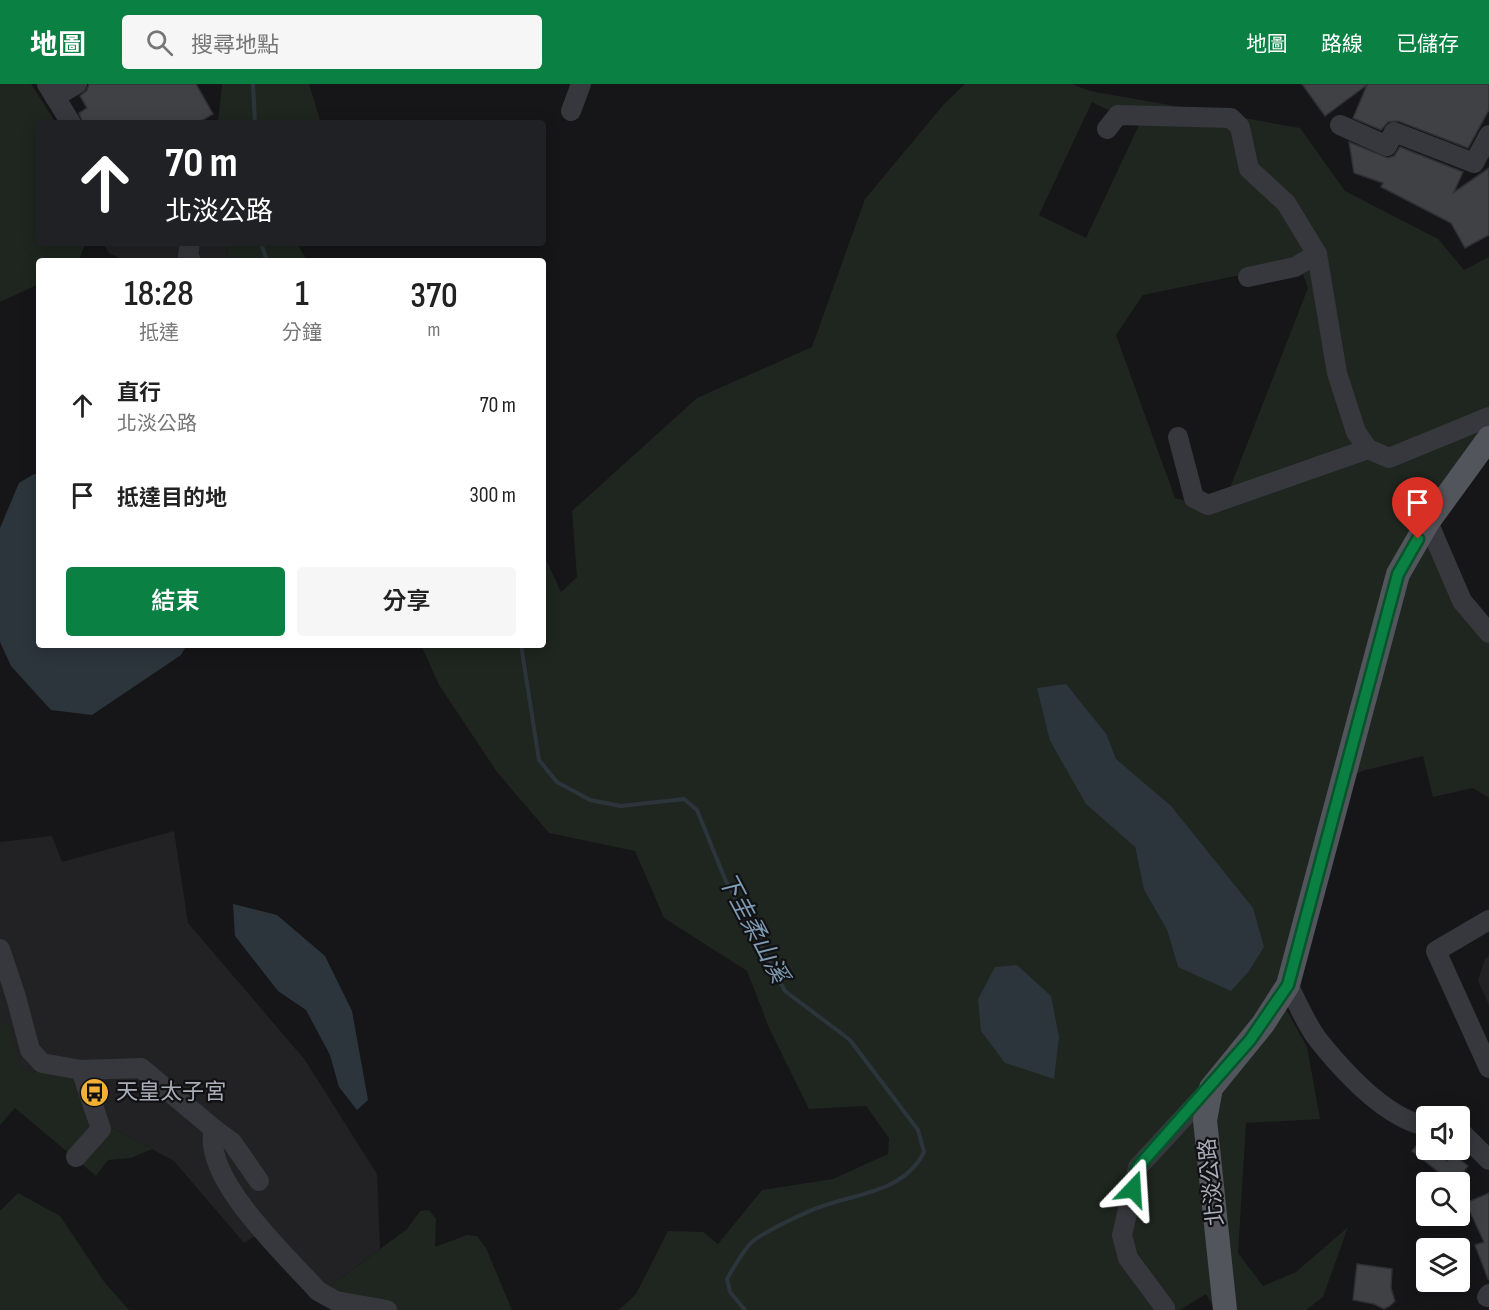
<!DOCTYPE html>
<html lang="zh-TW">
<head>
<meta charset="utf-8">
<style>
  :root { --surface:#fff; --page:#f6f6f6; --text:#222; --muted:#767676; --accent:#0b8043 }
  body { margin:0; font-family:"Sofia Sans Condensed","Noto Sans TC",sans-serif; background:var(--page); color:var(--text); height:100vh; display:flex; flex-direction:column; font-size:22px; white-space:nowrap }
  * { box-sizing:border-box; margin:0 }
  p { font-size:20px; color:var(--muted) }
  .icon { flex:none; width:33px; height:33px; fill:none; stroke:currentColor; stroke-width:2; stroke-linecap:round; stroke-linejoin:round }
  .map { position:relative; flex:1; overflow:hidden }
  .side { position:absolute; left:36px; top:174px; width:510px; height:390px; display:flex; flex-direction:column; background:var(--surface); border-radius:6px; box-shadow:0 3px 15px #0003 }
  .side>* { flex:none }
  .hud { position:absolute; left:36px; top:36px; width:510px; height:126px; border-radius:6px; box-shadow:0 3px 15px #0003; background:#202124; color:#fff; overflow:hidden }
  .tools { position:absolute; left:1416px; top:1022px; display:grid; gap:12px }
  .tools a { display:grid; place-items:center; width:54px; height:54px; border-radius:6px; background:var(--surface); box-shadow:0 3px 15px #0003; font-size:30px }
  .pin { position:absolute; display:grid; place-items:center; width:51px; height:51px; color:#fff; margin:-62px -26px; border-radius:50% 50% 50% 0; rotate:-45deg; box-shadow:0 0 6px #0007 }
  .pin .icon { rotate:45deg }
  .me { position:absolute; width:66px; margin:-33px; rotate:20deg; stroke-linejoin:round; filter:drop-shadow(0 0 4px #0008) }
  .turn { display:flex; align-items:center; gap:21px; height:126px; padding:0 30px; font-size:27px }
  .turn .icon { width:78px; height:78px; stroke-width:2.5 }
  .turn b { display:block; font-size:42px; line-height:51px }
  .eta { display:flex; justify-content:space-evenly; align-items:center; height:102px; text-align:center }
  .eta b { font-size:36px; font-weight:600; line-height:42px }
  .primary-button { display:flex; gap:12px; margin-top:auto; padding:12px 30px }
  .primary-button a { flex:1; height:69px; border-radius:6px; background:var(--accent); color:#fff; font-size:24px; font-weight:600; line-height:69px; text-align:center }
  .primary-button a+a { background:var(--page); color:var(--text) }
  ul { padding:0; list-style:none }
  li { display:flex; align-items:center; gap:18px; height:90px; padding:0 30px }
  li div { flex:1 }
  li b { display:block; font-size:22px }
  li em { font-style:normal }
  header { display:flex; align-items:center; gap:36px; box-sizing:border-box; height:84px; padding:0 30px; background:var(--accent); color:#fff }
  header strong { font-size:28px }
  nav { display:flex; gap:33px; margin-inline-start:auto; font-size:21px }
  .search { width:420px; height:54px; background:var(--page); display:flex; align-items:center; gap:15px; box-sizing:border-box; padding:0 21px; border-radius:6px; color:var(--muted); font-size:22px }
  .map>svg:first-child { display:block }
  .built { fill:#222225 }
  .green { fill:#1e261f; fill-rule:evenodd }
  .water { fill:#2c353c }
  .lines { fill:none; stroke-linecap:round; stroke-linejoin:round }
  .stream { stroke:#2c353c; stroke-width:4 }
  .building { fill:#404145; stroke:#303034; stroke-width:1.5 }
  .minor { stroke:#37383d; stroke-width:20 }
  .major { stroke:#53555c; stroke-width:24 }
  .route-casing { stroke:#07532c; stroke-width:15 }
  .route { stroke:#0b8043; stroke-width:10 }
  .labels { text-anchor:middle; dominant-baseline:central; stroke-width:4.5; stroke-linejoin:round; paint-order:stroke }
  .poi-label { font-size:22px; fill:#a8adb8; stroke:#111113; text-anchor:start }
  .street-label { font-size:22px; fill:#a8adb8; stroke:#111113 }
  .water-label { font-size:24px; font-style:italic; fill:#7f9bb3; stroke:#111113 }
</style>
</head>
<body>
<header>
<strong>地圖</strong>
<div class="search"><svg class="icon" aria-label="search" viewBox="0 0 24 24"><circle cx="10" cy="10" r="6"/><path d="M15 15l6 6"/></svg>搜尋地點</div>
<nav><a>地圖</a><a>路線</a><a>已儲存</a></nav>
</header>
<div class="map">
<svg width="1489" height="1226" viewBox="0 0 1489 1226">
  <rect width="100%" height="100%" fill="#161618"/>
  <g class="built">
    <path d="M 103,159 L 227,159 L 228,177 L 126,177 L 109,169 Z"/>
    <path d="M 174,747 L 188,839 L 305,976 L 377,1090 L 380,1165 L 325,1206 L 269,1143 L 244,1159 L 174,1077 L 111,1043 L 91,994 L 22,986 L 8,940 L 0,939 L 0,758 L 52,752 L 62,778 Z"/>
    <path d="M 1489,872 L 1489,921 L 1478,897 L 1485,875 Z"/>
  </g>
  <g class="green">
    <path d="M 0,0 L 31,0 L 56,39 L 39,39 L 39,159 L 86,159 L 78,177 L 39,177 L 39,200 L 0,218 Z"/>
    <path d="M 222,0 L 309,0 L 321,39 L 218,39 Z"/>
    <path d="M 965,0 L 1072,0 L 1090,7 L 1300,44 L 1345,107 L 1438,155 L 1464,186 L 1489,173 L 1489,361 L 1431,441 L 1467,515 L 1489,538 L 1489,714 L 1473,704 L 1433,713 L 1423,672 L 1362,687 L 1335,703 L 1275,905 L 1307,963 L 1320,1035 L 1246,1039 L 1238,1169 L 1263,1202 L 1296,1188 L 1348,1143 L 1323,1213 L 1306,1226 L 1215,1226 L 1206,1210 L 1180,1226 L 619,1226 L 636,1210 L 668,1147 L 703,1148 L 718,1160 L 762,1106 L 833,1095 L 888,1070 L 889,1054 L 866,1022 L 809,1025 L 770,946 L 747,887 L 664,834 L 635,767 L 549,749 L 497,688 L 439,601 L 421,561 L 543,561 L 543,469 L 561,508 L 577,493 L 572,427 L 697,314 L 812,263 L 865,115 L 944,20 ZM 1092,18 L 1139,41 L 1086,154 L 1039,131 ZM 1299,179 L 1308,204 L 1221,427 L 1175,414 L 1116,251 L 1143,211 ZM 1107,651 L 1116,675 L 1253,824 L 1178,883 L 1167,846 L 1144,806 L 1135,763 L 1086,719 L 1050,657 Z"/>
    <path d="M 227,159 L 297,159 L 307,177 L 228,177 Z"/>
    <path d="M 0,939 L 8,939 L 22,986 L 91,994 L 111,1043 L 152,1065 L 131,1074 L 108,1076 L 96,1092 L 15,1024 L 0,1041 Z"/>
    <path d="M 18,1109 L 60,1132 L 105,1199 L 129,1226 L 0,1226 L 0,1127 Z"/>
    <path d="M 429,1126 L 436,1135 L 435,1163 L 467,1151 L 477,1152 L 486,1164 L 512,1226 L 331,1226 L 337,1214 L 325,1206 L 407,1145 L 420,1127 Z"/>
  </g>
  <g class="water">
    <path d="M 34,390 L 39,391 L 39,561 L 187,561 L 181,571 L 92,631 L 51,626 L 11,582 L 0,558 L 0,444 L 19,399 Z"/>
    <path d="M 1066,600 L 1107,651 L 1116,675 L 1171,722 L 1253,824 L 1264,863 L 1249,887 L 1231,907 L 1178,883 L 1167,846 L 1144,806 L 1135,763 L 1086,720 L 1050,657 L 1037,604 Z"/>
    <path d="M 233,820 L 277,831 L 325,872 L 352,927 L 368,1016 L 357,1026 L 339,1003 L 330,971 L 306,926 L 278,907 L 235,852 Z"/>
    <path d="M 1017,881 L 1051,912 L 1059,953 L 1054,995 L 1005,979 L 981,947 L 978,915 L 995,883 Z"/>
  </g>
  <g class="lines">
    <g class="stream">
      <path d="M 253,0 L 255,39"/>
      <path d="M 261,159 L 267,177"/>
      <path d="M 521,561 L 539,676 L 557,698 L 590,716 L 621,722 L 684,715 L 697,726 L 725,795 L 785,907 L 850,956 L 918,1046 L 924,1068 C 905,1107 859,1109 823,1122 C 807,1127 766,1147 753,1157 C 743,1166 734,1183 727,1195 L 730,1208 L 745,1226"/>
    </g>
  </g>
  <g class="building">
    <path d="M 89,0 L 196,0 L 213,30 L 198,39 L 83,39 L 79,29 L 87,24 L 80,12 L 87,6 Z"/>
    <path d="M 1302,0 L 1489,0 L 1489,26 L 1468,64 L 1398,37 L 1388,38 L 1381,46 L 1353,34 L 1367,1 L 1325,32 Z"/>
    <path d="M 1349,58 L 1388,74 L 1394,72 L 1400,63 L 1463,88 L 1454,108 L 1489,84 L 1489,151 L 1465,164 L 1451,139 L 1381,103 L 1383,99 L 1354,89 Z"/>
    <path d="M 1422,1055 L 1426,1060 L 1426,1065 L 1433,1065 L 1447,1077 L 1453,1070 L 1468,1082 L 1456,1098 L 1451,1098 L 1412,1067 Z"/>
    <path d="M 1489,1109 L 1489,1195 L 1488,1195 L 1475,1161 L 1484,1158 L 1466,1119 Z"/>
    <path d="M 1357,1180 L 1392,1185 L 1391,1204 L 1395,1217 L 1390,1222 L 1384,1225 L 1374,1220 L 1353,1216 Z"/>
  </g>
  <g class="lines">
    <g class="minor">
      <path d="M 47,0 L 55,13 L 77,0"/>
      <path d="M 55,13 L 71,39"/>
      <path d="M 571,27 L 581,0"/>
      <path d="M 1340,41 L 1387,62 L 1394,48 L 1474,79 L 1489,51"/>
      <path d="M 1107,45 L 1118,31 L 1231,34 L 1240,43 L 1249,85 L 1286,119 L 1317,170 L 1337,289 L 1356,348 L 1368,365 L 1389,374 L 1489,333"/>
      <path d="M 190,159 L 188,172 L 191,177"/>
      <path d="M 1248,193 L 1295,183 L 1317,170"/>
      <path d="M 1178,353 L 1194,414 L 1208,421 L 1368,365"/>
      <path d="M 1428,438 L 1462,517 L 1489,549"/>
      <path d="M 1489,836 L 1436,867 L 1489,984"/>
      <path d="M 0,865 L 16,913 L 30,966 L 42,979 L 81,986 L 141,984 L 214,1045 C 201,1094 287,1172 318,1207 L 336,1217 L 387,1226"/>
      <path d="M 1288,901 C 1298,919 1306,941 1319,957 C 1344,988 1386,1034 1426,1042"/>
      <path d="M 214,1045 L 232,1058 L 259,1097"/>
      <path d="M 1460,1047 L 1489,1076"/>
      <path d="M 76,1073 L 101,1045 L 81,986"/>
      <path d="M 1487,1213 L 1489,1210"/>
      <path d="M 1165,1224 L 1128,1174 L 1122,1151 L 1138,1083 L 1211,1004"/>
    </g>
    <path class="major" d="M 1225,1226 L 1205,1036 L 1211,1004 L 1263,940 L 1288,901 L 1398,490 L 1428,438 L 1489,354"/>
  </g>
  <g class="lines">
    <defs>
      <path id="route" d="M 1133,1105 L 1138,1083 L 1250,956 L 1288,901 L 1398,490 L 1418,455"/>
    </defs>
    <use href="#route" class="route-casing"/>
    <use href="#route" class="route"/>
  </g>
  <defs>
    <symbol id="bus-disc" viewBox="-11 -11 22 22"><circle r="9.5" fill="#f2b134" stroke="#111113"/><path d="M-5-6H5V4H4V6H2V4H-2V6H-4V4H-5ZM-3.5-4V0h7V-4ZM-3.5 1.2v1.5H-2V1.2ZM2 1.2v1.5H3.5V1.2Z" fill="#111"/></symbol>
  </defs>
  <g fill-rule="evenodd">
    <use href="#bus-disc" x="78" y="992" width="33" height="33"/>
  </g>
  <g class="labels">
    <g class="poi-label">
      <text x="116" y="1008">天皇太子宮</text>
    </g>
    <g class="street-label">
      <text transform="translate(1212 1098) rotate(-96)">北淡公路</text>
    </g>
    <g class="water-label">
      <text transform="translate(753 844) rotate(62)">下圭柔山溪</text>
    </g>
  </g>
</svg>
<div class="tools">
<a><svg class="icon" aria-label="sound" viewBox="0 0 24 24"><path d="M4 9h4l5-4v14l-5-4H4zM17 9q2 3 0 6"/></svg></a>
<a><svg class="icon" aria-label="search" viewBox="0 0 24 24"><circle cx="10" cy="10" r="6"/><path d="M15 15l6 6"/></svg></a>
<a><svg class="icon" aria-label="layers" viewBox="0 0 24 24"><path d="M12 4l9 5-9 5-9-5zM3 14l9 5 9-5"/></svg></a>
</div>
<div class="pin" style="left:1418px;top:455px;background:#d93025"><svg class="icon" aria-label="arrive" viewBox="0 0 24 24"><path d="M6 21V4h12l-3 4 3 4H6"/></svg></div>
<svg class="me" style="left:1133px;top:1105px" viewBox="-20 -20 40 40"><path d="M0-17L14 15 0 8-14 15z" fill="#0b8043" stroke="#fff" stroke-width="4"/></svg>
<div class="hud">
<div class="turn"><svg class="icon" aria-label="ahead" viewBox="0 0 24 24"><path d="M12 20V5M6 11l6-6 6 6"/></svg><div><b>70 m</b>北淡公路</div></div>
</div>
<section class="side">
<div class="eta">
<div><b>18:28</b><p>抵達</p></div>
<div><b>1</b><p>分鐘</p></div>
<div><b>370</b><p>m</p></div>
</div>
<ul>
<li><svg class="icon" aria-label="ahead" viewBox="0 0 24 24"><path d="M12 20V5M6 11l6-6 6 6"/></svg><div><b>直行</b><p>北淡公路</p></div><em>70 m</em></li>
<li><svg class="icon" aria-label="arrive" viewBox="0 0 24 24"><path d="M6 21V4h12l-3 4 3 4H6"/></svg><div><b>抵達目的地</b></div><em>300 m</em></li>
</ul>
<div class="primary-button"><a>結束</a><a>分享</a></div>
</section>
</div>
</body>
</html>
